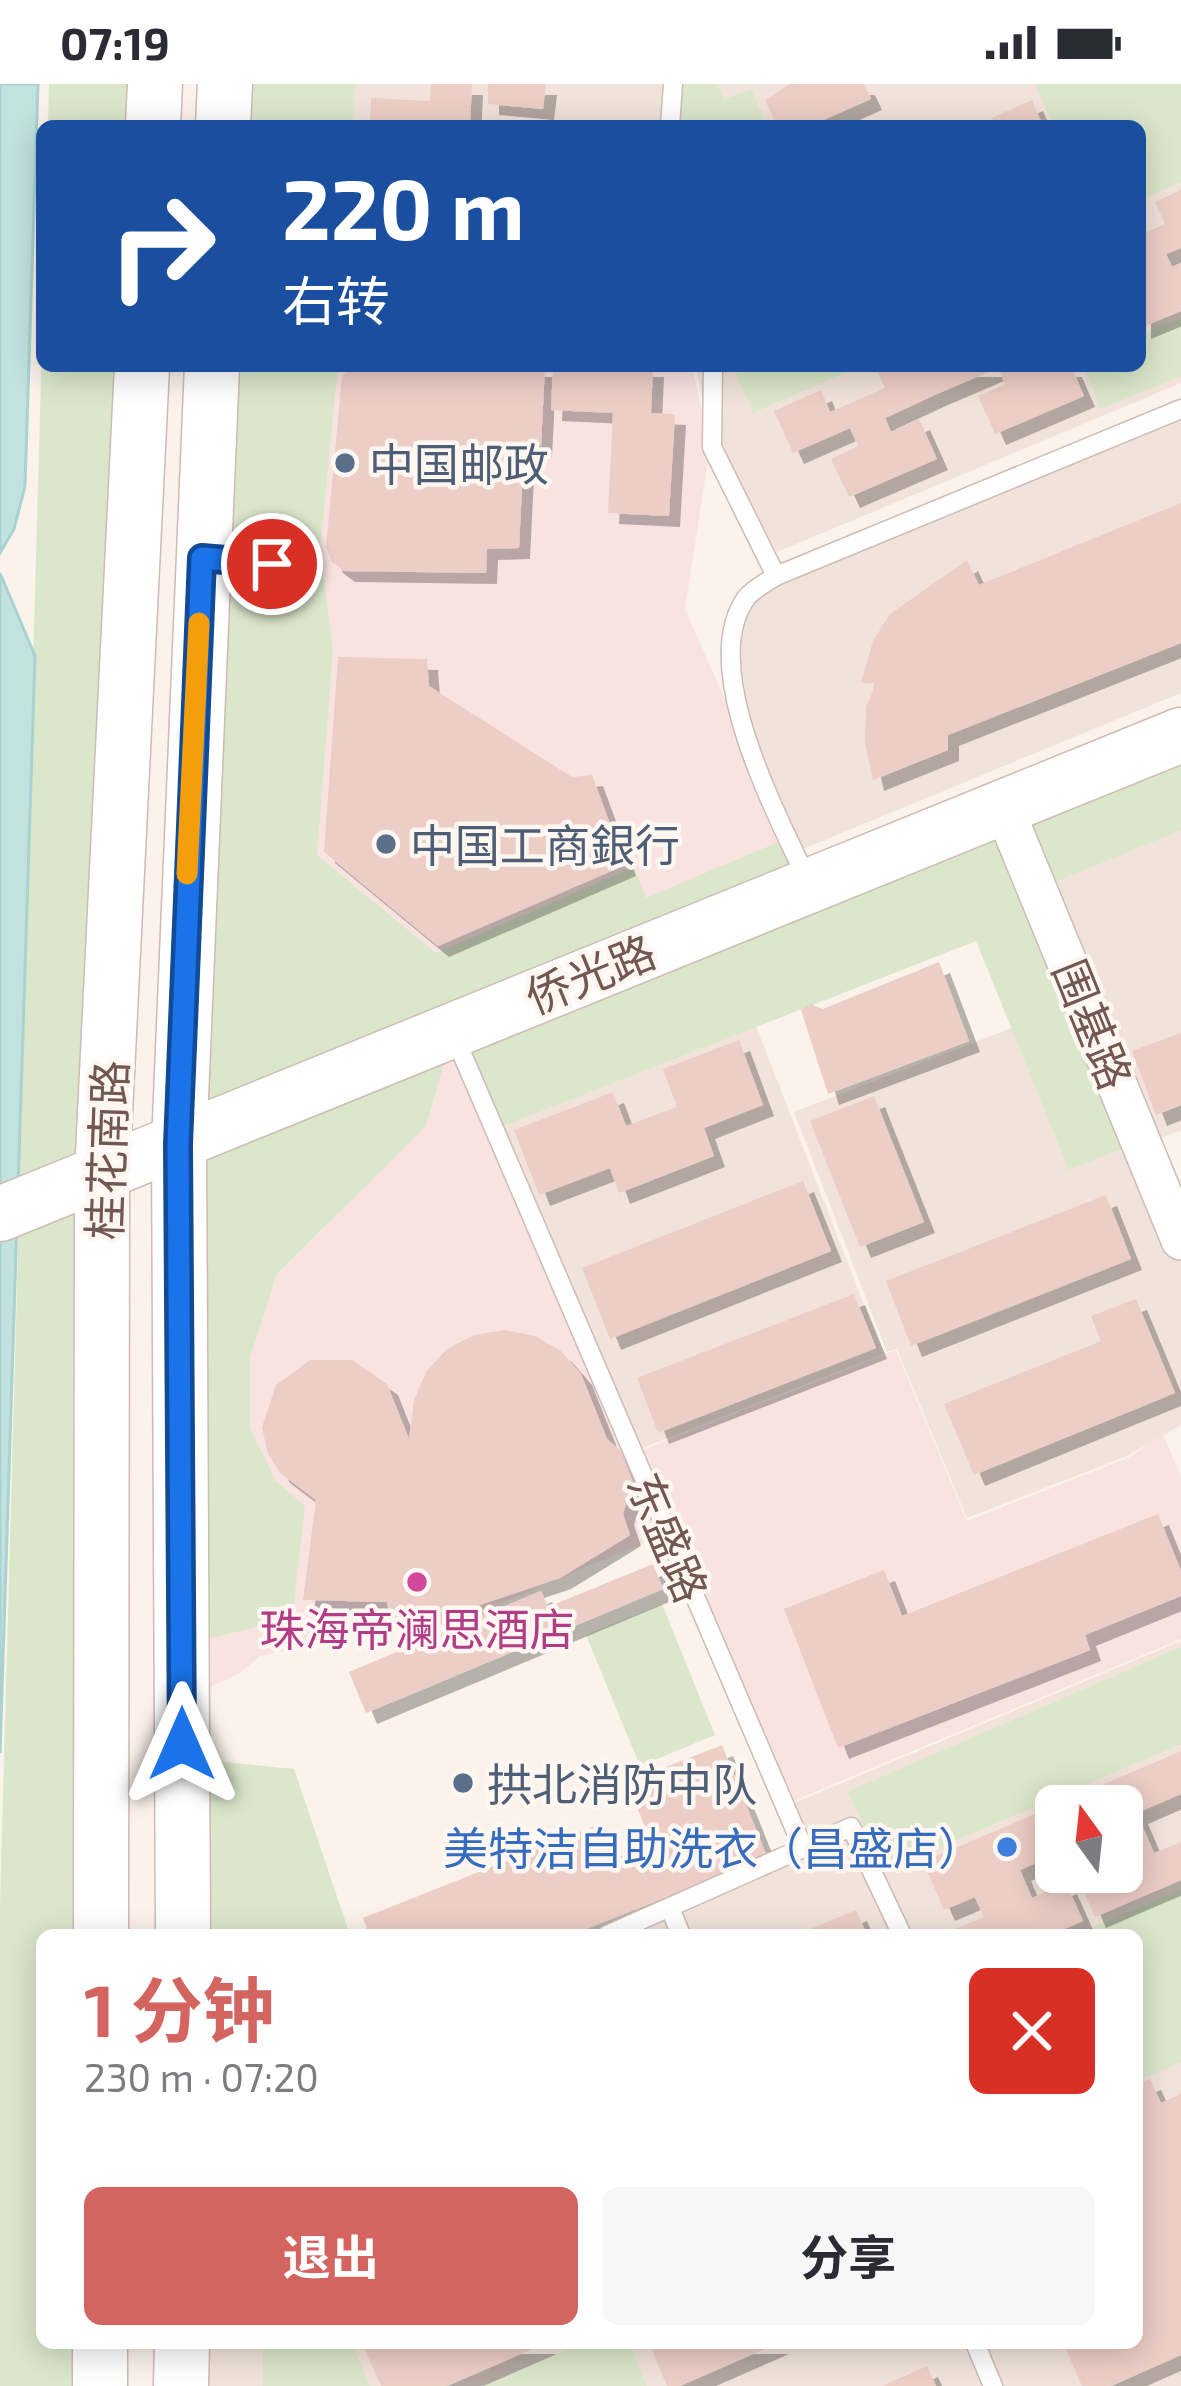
<!DOCTYPE html>
<html lang="zh">
<head>
<meta charset="utf-8">
<style>
  :root { --surface:#fff; --page:#f7f7f7; --text:#2b2b33; --muted:#7c7c81; --accent:#d46460 }
  body { margin:0; font-family:"Exo 2","Noto Sans SC",sans-serif; background:var(--page); color:var(--text); height:100vh; display:flex; flex-direction:column; font-size:45px; white-space:nowrap }
  * { box-sizing:border-box; margin:0 }
  p { font-size:39px; color:var(--muted) }
  .icon { flex:none; width:66px; height:66px; fill:none; stroke:currentColor; stroke-width:2; stroke-linecap:round; stroke-linejoin:round }
  .map { position:relative; flex:1; overflow:hidden }
  .side { position:absolute; left:36px; top:1845px; width:1107px; height:420px; display:flex; flex-direction:column; background:var(--surface); border-radius:18px; box-shadow:0 6px 30px #0003 }
  .side>* { flex:none }
  .guide { position:absolute; left:36px; top:36px; width:1110px; height:252px; border-radius:18px; box-shadow:0 6px 30px #0003; background:#1a4fa0; color:#fff; overflow:hidden }
  .needle { width:78px; rotate:345deg }
  .tools { position:absolute; left:1035px; top:1701px; display:grid; gap:24px }
  .tools a { display:grid; place-items:center; width:108px; height:108px; border-radius:18px; background:var(--surface); box-shadow:0 6px 30px #0003; font-size:60px }
  .pin { position:absolute; display:grid; place-items:center; width:102px; height:102px; color:#fff; margin:-51px; border:6px solid #fff; border-radius:50%; box-shadow:0 3px 12px #0007 }
  .me { position:absolute; width:132px; margin:-66px; rotate:0deg; stroke-linejoin:round; filter:drop-shadow(0 0 9px #0008) }
  .turn { display:flex; align-items:center; gap:42px; height:252px; padding:0 48px; font-size:54px }
  .turn .icon { width:156px; height:156px; stroke-width:2.5 }
  .turn b { display:block; font-size:84px; line-height:102px }
  .round { display:grid; place-items:center; flex:none; width:126px; height:126px; border-radius:18px; background:var(--page) }
  .headline { display:flex; align-items:center; justify-content:space-between; height:204px; padding:0 48px }
  h1 { font-size:72px; font-weight:700; line-height:90px; color:var(--accent) }
  .cta { display:flex; gap:24px; margin-top:auto; padding:24px 48px }
  .cta a { flex:1; height:138px; border-radius:18px; background:var(--accent); color:#fff; font-size:48px; font-weight:700; line-height:138px; text-align:center }
  .cta a+a { background:var(--page); color:var(--text) }
  .status { display:flex; justify-content:space-between; align-items:center; height:84px; padding:0 60px; background:var(--surface); direction:ltr }
  .status svg { height:33px; fill:currentColor }
  .map>svg:first-child { display:block }
  .residential { fill:#f1e3da; fill-rule:evenodd }
  .commercial { fill:#f9e3e1 }
  .green { fill:#dbe7cb }
  .water { fill:#c2e2e0; stroke:#a9d2d1; stroke-width:3 }
  .building { fill:#eccec6; filter:url(#shadow) }
  .lines { fill:none; stroke-linecap:round; stroke-linejoin:round }
  .lane-casing { stroke:#cdbbb5; stroke-width:21 }
  .street-casing { stroke:#cdbbb5; stroke-width:42 }
  .secondary-casing { stroke:#d0bab3; stroke-width:57 }
  .lane { stroke:#fff; stroke-width:18 }
  .street { stroke:#fff; stroke-width:39 }
  .secondary { stroke:#fff; stroke-width:54 }
  .route-casing { stroke:#114b97; stroke-width:30 }
  .route { stroke:#1a73e8; stroke-width:21 }
  .slow { stroke:#f59e0b; stroke-width:21 }
  .service-dot { fill:#5c6f8a; stroke:#fdf6f1; stroke-width:4.5 }
  .hotel-dot { fill:#d1479c; stroke:#fdf6f1; stroke-width:4.5 }
  .shop-dot { fill:#3f7fe0; stroke:#fdf6f1; stroke-width:4.5 }
  .labels { text-anchor:middle; dominant-baseline:central; stroke-width:9; stroke-linejoin:round; paint-order:stroke }
  .service-label { font-size:45px; fill:#4e5e75; stroke:#fdf6f1; text-anchor:start }
  .street-label { font-size:45px; fill:#735751; stroke:#fdf6f1 }
  .hotel-label { font-size:45px; fill:#b23c85; stroke:#fdf6f1 }
  .shop-label { font-size:45px; fill:#366cbe; stroke:#fdf6f1; text-anchor:end }
</style>
</head>
<body>
<div class="status"><b>07:19</b><svg viewBox="0 0 49 12"><path d="M0 12V9h3v3zM5 12V6h3v6zM10 12V3h3v9zM15 12V0h3v12zM26 1h20v11H26zM47 4h2v5h-2z"/></svg></div>
<div class="map">
<svg width="1181" height="2302" viewBox="0 0 1181 2302">
  <defs>
    <filter id="shadow"><feDropShadow dx="11" dy="11" stdDeviation="0" flood-color="#0004"/></filter>
  </defs>
  <rect width="100%" height="100%" fill="#faf2eb"/>
  <g class="residential">
    <path d="M 227,0 L 672,0 L 669,42 L 225,42 Z"/>
    <path d="M 676,0 L 1181,0 L 1181,299 L 777,468 L 715,363 L 695,282 L 1140,282 L 1140,42 L 673,42 Z"/>
    <path d="M 1181,335 L 1181,609 L 798,767 L 755,676 L 733,553 L 748,521 L 780,498 Z"/>
    <path d="M 1181,652 L 1181,1046 L 1144,1061 L 1006,725 Z"/>
    <path d="M 717,841 L 883,1270 L 635,1367 L 454,947 Z"/>
    <path d="M 1084,916 L 1181,1159 L 1181,1341 L 1127,1372 L 967,1434 L 897,1265 L 887,1268 L 794,1028 Z"/>
    <path d="M 1181,1557 L 1181,2302 L 183,2302 L 183,2259 L 1137,2259 L 1137,1851 L 611,1851 L 805,1766 L 787,1722 ZM 1056,1722 L 1122,1722 L 1122,1788 L 1056,1788 Z"/>
  </g>
  <g class="commercial">
    <path d="M 214,282 L 692,282 L 710,363 L 685,525 L 807,802 L 452,947 L 667,1449 L 506,1517 L 260,1572 L 240,1589 L 182,1616 Z"/>
    <path d="M 896,1266 L 967,1437 L 1128,1374 L 1163,1350 L 1181,1393 L 1181,1555 L 786,1720 L 635,1369 Z"/>
  </g>
  <g class="green">
    <path d="M 49,0 L 152,0 L 150,42 L 48,42 Z"/>
    <path d="M 234,0 L 355,0 L 353,42 L 232,42 Z"/>
    <path d="M 683,0 L 717,0 L 724,16 L 751,5 L 767,42 L 680,42 Z"/>
    <path d="M 1035,0 L 1181,0 L 1181,98 L 1140,116 L 1140,42 L 1054,42 Z"/>
    <path d="M 1181,234 L 1181,292 L 1101,325 L 1083,282 L 1140,282 L 1140,251 Z"/>
    <path d="M 42,257 L 42,282 L 138,282 L 98,1088 L 18,1120 Z"/>
    <path d="M 220,282 L 338,282 L 320,466 L 333,566 L 317,771 L 436,869 L 634,783 L 646,814 L 783,756 L 801,800 L 185,1049 Z"/>
    <path d="M 733,282 L 861,282 L 753,329 Z"/>
    <path d="M 1181,661 L 1181,746 L 1048,801 L 1018,729 Z"/>
    <path d="M 998,738 L 1131,1061 L 1069,1086 L 976,857 L 503,1042 L 462,948 Z"/>
    <path d="M 451,955 L 426,1042 L 277,1190 L 250,1273 L 250,1344 L 276,1397 L 305,1422 L 292,1535 L 193,1558 L 187,1066 Z"/>
    <path d="M 96,1099 L 95,1851 L 42,1851 L 42,2259 L 94,2259 L 94,2302 L 0,2302 L 0,1822 L 19,1130 Z"/>
    <path d="M 662,1520 L 715,1651 L 640,1682 L 586,1551 Z"/>
    <path d="M 1181,1563 L 1181,1660 L 887,1786 L 847,1708 Z"/>
    <path d="M 195,1675 L 294,1685 L 350,1851 L 194,1851 Z"/>
    <path d="M 1181,1805 L 1181,1978 L 1137,1997 L 1137,1851 L 1074,1851 Z"/>
    <path d="M 263,2259 L 351,2259 L 370,2302 L 263,2302 Z"/>
    <path d="M 583,2259 L 629,2259 L 647,2302 L 483,2302 Z"/>
  </g>
  <g class="water">
    <path d="M 0,0 L 38,0 L 25,402 L 14,445 L 0,469 Z"/>
    <path d="M 0,489 L 35,572 L 0,1669 Z"/>
  </g>
  <g class="building">
    <path d="M 431,0 L 472,0 L 470,42 L 370,42 L 371,14 L 430,17 Z"/>
    <path d="M 488,0 L 546,0 L 543,25 L 488,20 Z"/>
    <path d="M 790,0 L 864,0 L 871,15 L 810,42 L 777,42 L 765,16 Z"/>
    <path d="M 1032,16 L 1043,42 L 995,42 L 992,34 Z"/>
    <path d="M 1181,106 L 1181,164 L 1166,170 L 1172,183 L 1181,179 L 1181,227 L 1140,244 L 1140,151 L 1165,140 L 1155,118 Z"/>
    <path d="M 354,282 L 545,282 L 541,362 L 524,361 L 519,464 L 487,465 L 486,489 L 344,487 L 332,478 L 326,463 L 342,292 Z"/>
    <path d="M 553,282 L 653,282 L 651,329 L 675,330 L 669,432 L 608,429 L 613,329 L 551,326 Z"/>
    <path d="M 875,282 L 1071,282 L 1084,312 L 995,350 L 978,312 L 1005,300 L 998,284 L 937,310 L 885,334 L 891,348 L 919,335 L 937,375 L 849,413 L 831,375 L 858,362 L 850,344 L 793,369 L 774,327 L 821,306 L 830,328 L 885,304 Z"/>
    <path d="M 1181,419 L 1181,559 L 948,651 L 948,666 L 873,696 L 865,659 L 866,623 L 876,599 L 861,599 L 873,557 L 890,530 L 967,476 L 979,501 Z"/>
    <path d="M 338,573 L 427,575 L 429,602 L 572,693 L 592,691 L 625,781 L 438,862 L 324,768 Z"/>
    <path d="M 939,878 L 969,957 L 828,1010 L 801,926 L 810,920 L 823,925 Z"/>
    <path d="M 1181,949 L 1181,1021 L 1156,1031 L 1132,967 Z"/>
    <path d="M 739,956 L 763,1021 L 704,1044 L 714,1072 L 619,1109 L 610,1084 L 539,1111 L 514,1046 L 613,1008 L 626,1042 L 677,1023 L 663,985 Z"/>
    <path d="M 874,1012 L 924,1138 L 860,1163 L 810,1037 Z"/>
    <path d="M 803,1097 L 831,1167 L 610,1255 L 582,1184 Z"/>
    <path d="M 1106,1111 L 1131,1175 L 911,1262 L 886,1197 Z"/>
    <path d="M 854,1210 L 876,1264 L 658,1349 L 637,1294 Z"/>
    <path d="M 1136,1215 L 1175,1309 L 974,1391 L 944,1320 L 1101,1257 L 1091,1232 Z"/>
    <path d="M 505,1246 L 535,1252 L 561,1267 L 581,1290 L 607,1355 L 621,1367 L 633,1398 L 623,1430 L 630,1451 L 560,1494 L 465,1526 L 390,1534 L 387,1518 L 303,1516 L 316,1416 L 279,1388 L 267,1367 L 262,1343 L 276,1301 L 310,1276 L 352,1276 L 387,1300 L 409,1355 L 414,1316 L 426,1288 L 447,1265 L 474,1251 Z"/>
    <path d="M 1158,1430 L 1181,1487 L 1181,1512 L 1085,1551 L 1090,1566 L 838,1664 L 784,1525 L 884,1486 L 902,1532 Z"/>
    <path d="M 653,1480 L 663,1505 L 366,1629 L 349,1588 L 541,1507 L 548,1523 Z"/>
    <path d="M 722,1661 L 767,1773 L 571,1851 L 369,1851 L 363,1834 L 602,1739 L 618,1780 L 654,1766 L 627,1698 Z"/>
    <path d="M 1181,1667 L 1181,1710 L 1137,1729 L 1154,1769 L 1181,1758 L 1181,1796 L 1095,1833 L 1078,1794 L 1093,1788 L 1122,1788 L 1122,1722 L 1056,1722 L 1056,1770 L 1020,1786 L 1032,1814 L 1066,1799 L 1083,1837 L 1050,1851 L 941,1851 L 984,1833 L 975,1813 L 944,1826 L 923,1778 Z"/>
    <path d="M 856,1826 L 867,1851 L 796,1851 Z"/>
    <path d="M 1150,1995 L 1161,2019 L 1181,2010 L 1181,2271 L 1111,2302 L 1082,2302 L 1063,2259 L 1137,2259 L 1137,2000 Z"/>
    <path d="M 362,2259 L 546,2259 L 447,2302 L 381,2302 Z"/>
    <path d="M 649,2259 L 778,2259 L 680,2302 L 667,2302 Z"/>
    <path d="M 927,2282 L 936,2302 L 882,2302 Z"/>
  </g>
  <g class="lines">
    <defs>
      <g id="lane">
        <path d="M 670,42 L 673,0"/>
        <path d="M 713,282 L 712,363 L 776,492"/>
        <path d="M 208,474 L 299,483"/>
        <path d="M 808,798 C 778,731 697,584 746,514 C 753,505 767,498 776,492 L 1181,325"/>
        <path d="M 453,949 L 803,1764 L 607,1851"/>
        <path d="M 803,1764 L 851,1743 L 902,1851"/>
        <path d="M 670,1824 L 681,1851"/>
        <path d="M 975,2259 L 993,2302"/>
      </g>
      <path id="street" d="M 1004,725 L 1181,1156"/>
      <g id="secondary">
        <path d="M 153,42 L 155,0"/>
        <path d="M 223,42 L 225,0"/>
        <path d="M 0,1130 L 1181,651"/>
        <path d="M 101,1851 L 102,1090 L 142,282"/>
        <path d="M 183,1851 L 179,1060 L 212,282"/>
        <path d="M 100,2302 L 100,2259"/>
        <path d="M 181,2302 L 182,2259"/>
      </g>
    </defs>
    <use href="#lane" class="lane-casing"/>
    <use href="#street" class="street-casing"/>
    <use href="#secondary" class="secondary-casing"/>
    <use href="#lane" class="lane"/>
    <use href="#street" class="street"/>
    <use href="#secondary" class="secondary"/>
  </g>
  <g class="lines">
    <defs>
      <path id="route" d="M 182,1660 L 178,1060 L 202,474 L 272,480"/>
    </defs>
    <use href="#route" class="route-casing"/>
    <use href="#route" class="route"/>
    <path class="slow" d="M 187,790 L 199,539"/>
  </g>
  <g class="service-dot">
    <circle cx="345" cy="379" r="12"/>
    <circle cx="386" cy="760" r="12"/>
    <circle cx="463" cy="1699" r="12"/>
  </g>
  <circle class="hotel-dot" cx="417" cy="1498" r="12"/>
  <circle class="shop-dot" cx="1007" cy="1763" r="12"/>
  <g class="labels">
    <g class="service-label">
      <text x="369" y="379">中国邮政</text>
      <text x="410" y="760">中国工商銀行</text>
      <text x="487" y="1699">拱北消防中队</text>
    </g>
    <g class="street-label">
      <text transform="translate(590 889) rotate(-22)">侨光路</text>
      <text transform="translate(1094 940) rotate(68)">围基路</text>
      <text transform="translate(106 1066) rotate(-88)">桂花南路</text>
      <text transform="translate(669 1453) rotate(67)">东盛路</text>
    </g>
    <g class="hotel-label">
      <text x="417" y="1544">珠海帝澜思酒店</text>
    </g>
    <g class="shop-label">
      <text x="983" y="1763">美特洁自助洗衣（昌盛店）</text>
    </g>
  </g>
</svg>
<div class="tools">
<a><svg class="needle" viewBox="-14 -14 28 28"><path d="M0-13l5 13h-10z" fill="#e53935"/><path d="M0 13l5-13h-10z" fill="#7c7c81"/></svg></a>
</div>
<div class="pin" style="left:272px;top:480px;background:#d93025"><svg class="icon" aria-label="arrive" viewBox="0 0 24 24"><path d="M6 21V4h12l-3 4 3 4H6"/></svg></div>
<svg class="me" style="left:182px;top:1660px" viewBox="-20 -20 40 40"><path d="M0-17L14 15 0 8-14 15z" fill="#1a73e8" stroke="#fff" stroke-width="4"/></svg>
<div class="guide">
<div class="turn"><svg class="icon" aria-label="right" viewBox="0 0 24 24"><path d="M7 20v-9h11M14 6l5 5-5 5"/></svg><div><b>220 m</b>右转</div></div>
</div>
<section class="side">
<div class="headline"><div><h1>1 分钟</h1><p>230 m · 07:20</p></div><a class="round" style="background:#d93025;color:#fff"><svg class="icon" aria-label="close" viewBox="0 0 24 24"><path d="M6 6l12 12M18 6L6 18"/></svg></a></div>
<div class="cta"><a>退出</a><a>分享</a></div>
</section>
</div>
</body>
</html>
